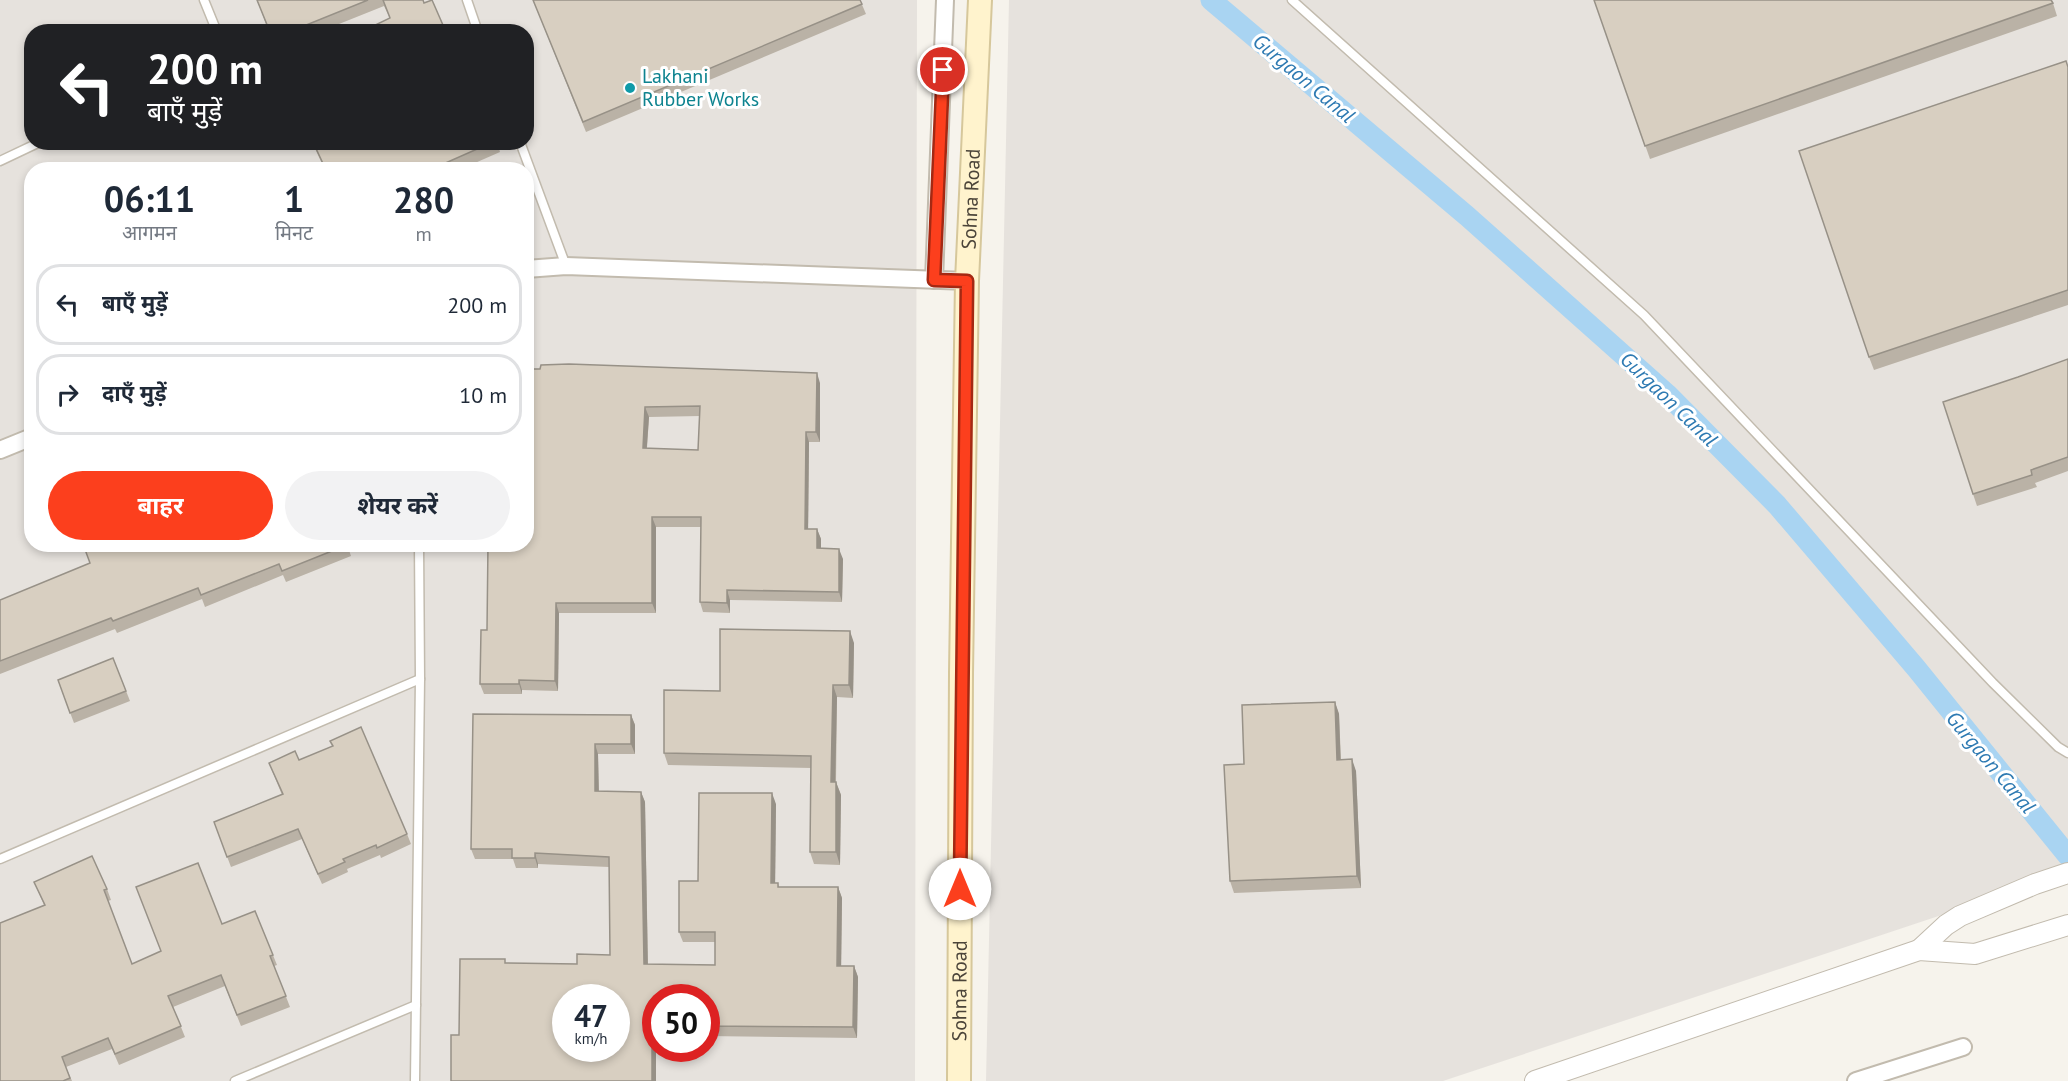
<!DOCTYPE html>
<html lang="hi">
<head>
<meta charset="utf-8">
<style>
  :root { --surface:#fff; --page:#f2f2f3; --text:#1f2937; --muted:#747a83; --line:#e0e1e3; --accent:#fc3f1d }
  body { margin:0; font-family:"PT Sans","Noto Sans Devanagari",sans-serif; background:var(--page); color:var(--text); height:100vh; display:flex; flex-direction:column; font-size:22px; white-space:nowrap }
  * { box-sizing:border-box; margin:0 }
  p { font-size:20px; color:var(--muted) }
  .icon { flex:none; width:33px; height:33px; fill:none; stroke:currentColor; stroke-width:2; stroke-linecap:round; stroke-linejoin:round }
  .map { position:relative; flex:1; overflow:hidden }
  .details { position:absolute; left:24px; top:162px; width:510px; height:390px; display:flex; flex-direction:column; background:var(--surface); border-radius:24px; box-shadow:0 3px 9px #0003 }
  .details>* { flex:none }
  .hud { position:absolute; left:24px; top:24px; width:510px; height:126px; border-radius:24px; box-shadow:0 3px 9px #0003; background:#202124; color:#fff; overflow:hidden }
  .speed { position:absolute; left:552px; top:984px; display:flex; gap:12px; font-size:30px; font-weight:700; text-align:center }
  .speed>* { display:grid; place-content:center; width:78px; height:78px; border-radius:50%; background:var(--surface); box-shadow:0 3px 9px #0003; line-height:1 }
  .speed small { font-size:15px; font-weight:400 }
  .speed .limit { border:9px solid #d22; background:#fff; color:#111 }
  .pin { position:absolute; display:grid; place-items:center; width:51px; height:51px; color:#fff; margin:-26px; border:3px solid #fff; border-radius:50%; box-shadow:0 2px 6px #0007 }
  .me { position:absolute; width:66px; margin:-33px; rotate:0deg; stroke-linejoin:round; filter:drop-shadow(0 0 4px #0008) }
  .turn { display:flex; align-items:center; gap:21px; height:126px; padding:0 24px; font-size:27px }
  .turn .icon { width:78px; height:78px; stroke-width:2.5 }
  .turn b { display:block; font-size:42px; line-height:51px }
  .eta { display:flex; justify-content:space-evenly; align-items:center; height:102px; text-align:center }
  .eta b { font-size:36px; font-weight:700; line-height:42px }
  .cta { display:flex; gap:12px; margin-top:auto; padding:12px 24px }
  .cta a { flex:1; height:69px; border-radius:36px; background:var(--accent); color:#fff; font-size:24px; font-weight:700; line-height:69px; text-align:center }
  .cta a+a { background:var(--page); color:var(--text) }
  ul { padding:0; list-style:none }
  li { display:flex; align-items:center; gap:18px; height:81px; margin:0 12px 9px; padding:0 12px; border:3px solid var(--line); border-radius:24px }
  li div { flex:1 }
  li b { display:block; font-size:22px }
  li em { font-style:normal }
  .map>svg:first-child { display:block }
  .industrial { fill:#e6e2dd; fill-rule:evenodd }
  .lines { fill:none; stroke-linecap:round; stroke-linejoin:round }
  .canal { stroke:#a9d4f2; stroke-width:21 }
  .service-casing { stroke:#c2bbae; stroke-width:11 }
  .minor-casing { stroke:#c2bbae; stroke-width:20 }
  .tertiary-casing { stroke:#c2bbae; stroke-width:22 }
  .secondary-casing { stroke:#d6c79b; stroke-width:26 }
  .service { stroke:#fff; stroke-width:8 }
  .minor { stroke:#fff; stroke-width:16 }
  .tertiary { stroke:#fff; stroke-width:20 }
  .secondary { stroke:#fff3cd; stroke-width:22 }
  .wall { fill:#bab2a6; fill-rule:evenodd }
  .shaded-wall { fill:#979187 }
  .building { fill:#d8cfc1; stroke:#979187; stroke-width:1.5; fill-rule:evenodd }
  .route-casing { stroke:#a42913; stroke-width:15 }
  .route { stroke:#fc3f1d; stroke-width:10 }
  .culture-dot { fill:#0f9aa8; stroke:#fff; stroke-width:2 }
  .labels { text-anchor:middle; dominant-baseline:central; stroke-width:6; stroke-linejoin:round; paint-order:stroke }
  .culture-label { font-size:20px; fill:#0d838f; stroke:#fff; text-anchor:start }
  .street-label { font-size:20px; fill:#4b4439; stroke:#fff }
  .water-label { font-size:21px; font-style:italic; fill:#2e7ab2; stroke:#fff }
</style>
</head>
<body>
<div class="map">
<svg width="2068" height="1081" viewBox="0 0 2068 1081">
  <rect width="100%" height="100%" fill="#f6f3ec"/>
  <g class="industrial">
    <path d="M 0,0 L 917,0 L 915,1081 L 0,1081 ZM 32,32 L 526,32 L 526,142 L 32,142 ZM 32,170 L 526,170 L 526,544 L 32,544 ZM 566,998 L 616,998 L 616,1048 L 566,1048 ZM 656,998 L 706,998 L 706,1048 L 656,1048 Z"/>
    <path d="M 1009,0 L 2068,0 L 2068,873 L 1443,1081 L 986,1081 Z"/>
  </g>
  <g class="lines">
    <path class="canal" d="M 1211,0 L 1467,216 L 1667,394 L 1777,505 L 1916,668 L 2068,856"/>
    <defs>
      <g id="service">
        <path d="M 204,0 L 217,32"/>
        <path d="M 467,0 L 478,32"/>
        <path d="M 1292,0 L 1644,315 L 1993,683 L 2058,747 L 2068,753"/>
        <path d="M 520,142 L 566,266"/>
        <path d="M 0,161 L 40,142"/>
        <path d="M 0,859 L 420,679"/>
        <path d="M 235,1081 L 416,1005"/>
        <path d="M 415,1081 L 420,679 L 419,544"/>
      </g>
      <g id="minor">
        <path d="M 526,269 L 566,266 L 967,281"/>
        <path d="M 934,280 L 945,0"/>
        <path d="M 0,450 L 32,437"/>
        <path d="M 1856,1081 L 1963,1047"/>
      </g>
      <g id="tertiary">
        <path d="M 1919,950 L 1946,925 L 1960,916 L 2035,884 L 2068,873"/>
        <path d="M 1535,1081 L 1919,950 L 1975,954 L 2068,925"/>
      </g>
      <g id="secondary">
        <path id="s1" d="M 959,1081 L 961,673 L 967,281 L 980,0"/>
      </g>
    </defs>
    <use href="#service" class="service-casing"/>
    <use href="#minor" class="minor-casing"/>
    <use href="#tertiary" class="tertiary-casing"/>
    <use href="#secondary" class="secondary-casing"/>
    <use href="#service" class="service"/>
    <use href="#minor" class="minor"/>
    <use href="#tertiary" class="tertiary"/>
    <use href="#secondary" class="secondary"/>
  </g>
  <g class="wall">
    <path d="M 257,0 L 423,0 L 390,18 L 384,6 L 319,32 L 269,32 Z"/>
    <path d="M 533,0 L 860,0 L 866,14 L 586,132 Z"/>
    <path d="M 1594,0 L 2052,0 L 2057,16 L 1650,159 Z"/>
    <path d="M 2068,66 L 2068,305 L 1874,370 L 1869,357 Z"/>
    <path d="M 312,142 L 497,142 L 500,152 L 459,170 L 325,170 Z"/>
    <path d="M 2068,359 L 2068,471 L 2035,483 L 2037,487 L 1977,506 L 1973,494 Z"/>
    <path d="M 526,369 L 820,383 L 820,442 L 809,442 L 808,529 L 817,529 L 821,539 L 821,548 L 843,559 L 842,602 L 730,600 L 730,613 L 703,612 L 700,602 L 701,527 L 656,527 L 656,613 L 559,613 L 558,691 L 522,690 L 522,694 L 484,694 L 480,684 L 487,630 L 526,544 ZM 700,416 L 698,450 L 647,448 L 649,417 Z"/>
    <path d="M 347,544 L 351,556 L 286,582 L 283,575 L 205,607 L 202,599 L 117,633 L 115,629 L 0,674 L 0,600 Z"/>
    <path d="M 854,643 L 853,698 L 837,697 L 836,782 L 841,795 L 840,865 L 814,864 L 810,852 L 811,768 L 668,765 L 664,753 Z"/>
    <path d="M 113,658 L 130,701 L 74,723 L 58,680 Z"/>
    <path d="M 1335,702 L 1339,714 L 1341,760 L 1356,771 L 1361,888 L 1234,893 L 1230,881 L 1244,764 Z"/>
    <path d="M 473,714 L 631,715 L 635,725 L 635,754 L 598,754 L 599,791 L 641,792 L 645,802 L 648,964 L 715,965 L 715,942 L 683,942 L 679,932 L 698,881 L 776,804 L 775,883 L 778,883 L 779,887 L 838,887 L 842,898 L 841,966 L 854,966 L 858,977 L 857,1038 L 706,1036 L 706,998 L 656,998 L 656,1048 L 459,1035 L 506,963 L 577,964 L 610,955 L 609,867 L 538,864 L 538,868 L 516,868 L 513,859 L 475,859 L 471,849 Z"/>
    <path d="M 299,760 L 407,834 L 411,844 L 381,858 L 380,855 L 347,869 L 348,872 L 322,884 L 302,839 L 231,867 L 214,822 L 282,795 L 269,763 Z"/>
    <path d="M 34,882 L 107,889 L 111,900 L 108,901 L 132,964 L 222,924 L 255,911 L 277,965 L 274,966 L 290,1007 L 241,1026 L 225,986 L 173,1007 L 185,1037 L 119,1065 L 112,1049 L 66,1067 L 72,1081 L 0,1081 L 44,905 Z"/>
  </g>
  <g class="shaded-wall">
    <path d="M 817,373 L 820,383 L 820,442 L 816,432 Z"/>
    <path d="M 645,407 L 649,417 L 646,458 L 643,448 Z"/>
    <path d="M 806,432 L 809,442 L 808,539 L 805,529 Z"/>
    <path d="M 652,517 L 656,527 L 656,613 L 652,603 Z"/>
    <path d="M 817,529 L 821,539 L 821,558 L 817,548 Z"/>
    <path d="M 839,549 L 843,559 L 842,602 L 839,592 Z"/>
    <path d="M 727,590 L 730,600 L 730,613 L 727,603 Z"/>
    <path d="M 556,603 L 559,613 L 558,691 L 555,681 Z"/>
    <path d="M 850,631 L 854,643 L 853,698 L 849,685 Z"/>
    <path d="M 519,680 L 522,690 L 522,694 L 519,684 Z"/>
    <path d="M 833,685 L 837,697 L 835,794 L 831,782 Z"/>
    <path d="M 1335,702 L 1339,714 L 1341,772 L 1337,760 Z"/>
    <path d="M 631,715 L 635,725 L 635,754 L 631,744 Z"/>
    <path d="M 595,744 L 598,754 L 599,802 L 595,791 Z"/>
    <path d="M 1352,759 L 1356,771 L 1361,888 L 1357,876 Z"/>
    <path d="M 836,782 L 841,795 L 840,865 L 836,852 Z"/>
    <path d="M 641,792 L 645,802 L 648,975 L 644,964 Z"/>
    <path d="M 772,793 L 776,804 L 775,893 L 771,883 Z"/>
    <path d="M 535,853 L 538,864 L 538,868 L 535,858 Z"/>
    <path d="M 838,887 L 842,898 L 841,977 L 837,966 Z"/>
    <path d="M 854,966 L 858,977 L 857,1038 L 853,1027 Z"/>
    <path d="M 652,1025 L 656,1034 L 656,1081 L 652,1081 Z"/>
  </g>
  <g class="building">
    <path d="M 257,0 L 368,0 L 289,32 L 270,32 Z"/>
    <path d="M 383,0 L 423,0 L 424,3 L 432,0 L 446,32 L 361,32 L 390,18 Z"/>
    <path d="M 533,0 L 860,0 L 862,4 L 583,122 Z"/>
    <path d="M 1594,0 L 2051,0 L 2053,3 L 1645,146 Z"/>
    <path d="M 2066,61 L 2068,67 L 2068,290 L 1869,357 L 1799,151 Z"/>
    <path d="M 313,142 L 493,142 L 432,169 L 430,163 L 415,170 L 326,170 Z"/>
    <path d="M 2068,359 L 2068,457 L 2031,470 L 2032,475 L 1973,494 L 1943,402 L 2018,377 Z"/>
    <path d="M 569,364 L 817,373 L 816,432 L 806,432 L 805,529 L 817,529 L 817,548 L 839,549 L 839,592 L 727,590 L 727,603 L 700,602 L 701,517 L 652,517 L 652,603 L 556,603 L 555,681 L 519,680 L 519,684 L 480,684 L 481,630 L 487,630 L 488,544 L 526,544 L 526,369 L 540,369 L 541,365 ZM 700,406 L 698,450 L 643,448 L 645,407 Z"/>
    <path d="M 83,544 L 347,544 L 347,545 L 282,571 L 279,564 L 201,595 L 198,588 L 113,621 L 111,618 L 0,661 L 0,600 L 90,563 Z"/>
    <path d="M 720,629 L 850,631 L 849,685 L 833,685 L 831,782 L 836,782 L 836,852 L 810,852 L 811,756 L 664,753 L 664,690 L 720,691 Z"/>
    <path d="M 113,658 L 126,691 L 70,713 L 58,680 Z"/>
    <path d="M 1335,702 L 1337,760 L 1352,759 L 1357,876 L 1230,881 L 1224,765 L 1244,764 L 1242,705 Z"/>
    <path d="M 473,714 L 631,715 L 631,744 L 595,744 L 595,791 L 641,792 L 644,964 L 715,965 L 715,932 L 679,932 L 679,881 L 698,881 L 699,793 L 772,793 L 771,883 L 778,883 L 778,887 L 838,887 L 837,966 L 854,966 L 853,1027 L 706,1026 L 706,998 L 656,998 L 656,1025 L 652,1025 L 652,1081 L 451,1081 L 451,1035 L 459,1035 L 460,959 L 505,959 L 505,963 L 577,964 L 577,954 L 610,955 L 609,857 L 535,853 L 535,858 L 512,858 L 512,849 L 471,849 ZM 566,998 L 616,998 L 616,1048 L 566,1048 Z"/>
    <path d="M 361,727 L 407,834 L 377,848 L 376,845 L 343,859 L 345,862 L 318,874 L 298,829 L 227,857 L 214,822 L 283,794 L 269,763 L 295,751 L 299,760 L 333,746 L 330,741 Z"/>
    <path d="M 92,856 L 107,889 L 104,890 L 132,964 L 161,951 L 136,887 L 198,863 L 222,924 L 255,911 L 273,955 L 270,956 L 286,996 L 237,1015 L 221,975 L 168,996 L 181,1026 L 115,1054 L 108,1038 L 62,1057 L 70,1078 L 63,1081 L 0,1081 L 0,923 L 45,905 L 34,882 Z"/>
  </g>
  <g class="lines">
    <defs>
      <path id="route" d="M 943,70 L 934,280 L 967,281 L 960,889"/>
    </defs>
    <use href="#route" class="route-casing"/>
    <use href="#route" class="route"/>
  </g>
  <circle class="culture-dot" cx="630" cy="88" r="6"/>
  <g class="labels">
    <g class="culture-label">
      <text x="642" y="76">Lakhani<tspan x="642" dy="23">Rubber Works</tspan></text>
    </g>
    <g class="street-label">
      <text stroke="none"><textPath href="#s1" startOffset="882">Sohna Road</textPath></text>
      <text stroke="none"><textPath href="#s1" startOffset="90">Sohna Road</textPath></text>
    </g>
    <g class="water-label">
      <text transform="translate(1304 78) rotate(40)">Gurgaon Canal</text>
      <text transform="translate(1669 399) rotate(44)">Gurgaon Canal</text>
      <text transform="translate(1991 762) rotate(50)">Gurgaon Canal</text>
    </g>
  </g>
</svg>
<div class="speed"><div>47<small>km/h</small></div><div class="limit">50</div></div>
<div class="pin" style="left:943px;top:70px;background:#d93025"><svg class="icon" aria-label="arrive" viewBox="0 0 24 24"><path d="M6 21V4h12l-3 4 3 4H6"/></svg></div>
<svg class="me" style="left:960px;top:889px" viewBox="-20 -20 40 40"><circle r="19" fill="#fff"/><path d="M0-13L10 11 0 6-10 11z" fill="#fc3f1d"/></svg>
<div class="hud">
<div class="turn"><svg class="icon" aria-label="left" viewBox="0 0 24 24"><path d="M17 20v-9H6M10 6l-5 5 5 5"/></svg><div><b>200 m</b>बाएँ मुड़ें</div></div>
</div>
<section class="details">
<div class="eta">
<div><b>06:11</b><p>आगमन</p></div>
<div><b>1</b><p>मिनट</p></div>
<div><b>280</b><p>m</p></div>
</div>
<ul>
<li><svg class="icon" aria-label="left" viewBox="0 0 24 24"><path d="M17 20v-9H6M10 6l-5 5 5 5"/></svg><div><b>बाएँ मुड़ें</b></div><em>200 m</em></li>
<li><svg class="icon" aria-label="right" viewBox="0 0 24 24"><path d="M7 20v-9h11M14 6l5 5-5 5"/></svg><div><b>दाएँ मुड़ें</b></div><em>10 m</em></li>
</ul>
<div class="cta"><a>बाहर</a><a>शेयर करें</a></div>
</section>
</div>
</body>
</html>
